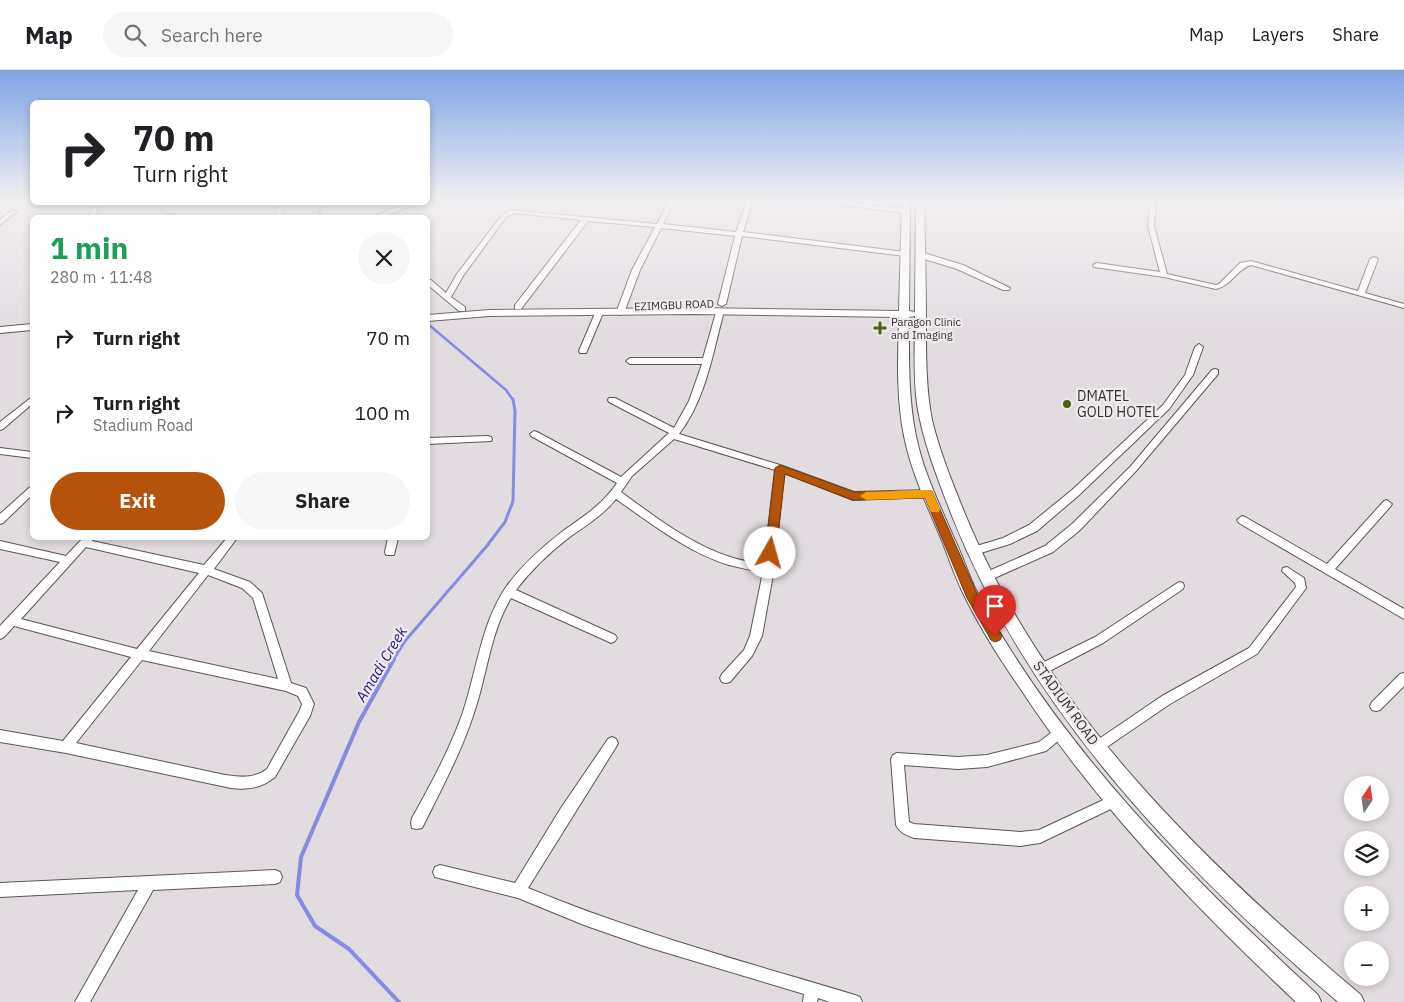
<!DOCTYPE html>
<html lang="en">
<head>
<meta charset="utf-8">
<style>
  :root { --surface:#fff; --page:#f6f6f6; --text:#202124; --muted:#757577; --line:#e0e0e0; --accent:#b45309 }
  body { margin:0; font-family:"IBM Plex Sans",sans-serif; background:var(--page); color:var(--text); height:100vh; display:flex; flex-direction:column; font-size:19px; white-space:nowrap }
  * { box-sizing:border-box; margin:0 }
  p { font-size:16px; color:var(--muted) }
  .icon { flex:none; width:28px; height:28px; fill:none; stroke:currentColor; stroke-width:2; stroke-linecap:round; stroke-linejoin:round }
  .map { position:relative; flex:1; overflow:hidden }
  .drawer { position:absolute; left:30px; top:145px; width:400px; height:325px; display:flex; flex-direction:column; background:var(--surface); border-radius:8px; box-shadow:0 2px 8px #0003 }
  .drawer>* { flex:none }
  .hud { position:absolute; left:30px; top:30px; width:400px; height:105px; border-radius:8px; box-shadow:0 2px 8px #0003; background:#fff; color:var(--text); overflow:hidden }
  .needle { width:32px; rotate:13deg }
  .tools { position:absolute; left:1344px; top:706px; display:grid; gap:10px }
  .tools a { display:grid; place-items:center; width:45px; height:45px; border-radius:50%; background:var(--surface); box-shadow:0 2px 8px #0003; font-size:25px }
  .pin { position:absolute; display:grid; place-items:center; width:42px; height:42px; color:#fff; margin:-51px -21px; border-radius:50% 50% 50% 0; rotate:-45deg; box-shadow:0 0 5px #0007 }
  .pin .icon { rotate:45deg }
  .me { position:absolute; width:55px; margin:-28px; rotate:7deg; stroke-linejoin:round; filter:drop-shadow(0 0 4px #0008) }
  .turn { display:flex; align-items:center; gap:18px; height:105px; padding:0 20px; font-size:22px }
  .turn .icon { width:65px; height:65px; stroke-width:2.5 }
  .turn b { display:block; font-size:35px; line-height:42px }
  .round { display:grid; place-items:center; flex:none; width:52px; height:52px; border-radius:26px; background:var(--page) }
  .overview { display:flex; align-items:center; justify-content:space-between; height:85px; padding:0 20px }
  h1 { font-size:30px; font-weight:700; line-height:38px; color:#1e9e55 }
  .primary-button { display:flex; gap:10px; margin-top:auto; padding:10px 20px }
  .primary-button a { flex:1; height:58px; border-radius:30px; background:var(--accent); color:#fff; font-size:20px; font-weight:700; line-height:58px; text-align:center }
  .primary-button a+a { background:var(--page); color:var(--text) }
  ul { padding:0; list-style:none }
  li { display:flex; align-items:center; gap:15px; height:75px; padding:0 20px }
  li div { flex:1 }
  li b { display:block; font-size:19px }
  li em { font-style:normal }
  header { display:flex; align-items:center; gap:30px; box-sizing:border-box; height:70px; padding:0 25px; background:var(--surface); border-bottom:1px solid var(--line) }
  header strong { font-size:24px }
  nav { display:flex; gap:28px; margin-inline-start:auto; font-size:18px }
  .search { width:350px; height:45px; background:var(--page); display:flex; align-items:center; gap:12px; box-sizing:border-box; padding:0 18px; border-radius:28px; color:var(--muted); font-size:19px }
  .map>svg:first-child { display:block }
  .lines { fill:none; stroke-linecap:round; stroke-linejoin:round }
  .stream-far2 { stroke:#838be3; stroke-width:2.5 }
  .stream-far1 { stroke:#838be3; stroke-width:3 }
  .stream { stroke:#838be3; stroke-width:4 }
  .minor-casing { stroke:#5b5559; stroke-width:2 }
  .secondary-casing { stroke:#5b5559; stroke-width:2 }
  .minor { fill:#fff; fill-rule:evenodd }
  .secondary { fill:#fff; fill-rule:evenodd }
  .route { fill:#b45309; stroke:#753606 }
  .slow { fill:#f59e0b }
  .poi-dot { fill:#4a6313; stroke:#f0e9ed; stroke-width:2 }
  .labels { text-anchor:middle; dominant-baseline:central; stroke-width:4.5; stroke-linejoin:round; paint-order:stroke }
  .far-street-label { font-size:11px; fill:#333032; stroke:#f0e9ed }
  .far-poi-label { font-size:11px; fill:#333032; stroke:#f0e9ed; text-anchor:start }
  .poi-label { font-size:14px; fill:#333032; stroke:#f0e9ed; text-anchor:start }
  .street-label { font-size:14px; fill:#333032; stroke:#f0e9ed }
  .water-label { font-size:15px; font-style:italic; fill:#27187f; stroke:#f0e9ed }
</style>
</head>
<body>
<header>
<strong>Map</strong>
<div class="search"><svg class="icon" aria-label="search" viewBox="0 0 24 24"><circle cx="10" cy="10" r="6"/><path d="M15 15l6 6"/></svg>Search here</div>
<nav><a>Map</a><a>Layers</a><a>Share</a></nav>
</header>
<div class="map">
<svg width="1404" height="932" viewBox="0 0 1404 932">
  <rect width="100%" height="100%" fill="#e2dce0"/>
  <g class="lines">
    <g class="stream-far2">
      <path d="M 317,148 L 324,132"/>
      <path d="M 428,254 L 506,320 L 513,330"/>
    </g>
    <path class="stream-far1" d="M 393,590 L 405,571 L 486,477 L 505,452 L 513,431 L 515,341 L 513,329"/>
    <path class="stream" d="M 394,589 L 359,652 L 301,787 L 297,825 L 315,856 L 349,879 L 399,932"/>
    <defs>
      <g id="minor">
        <path d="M 669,131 L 675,131 L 663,154 L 736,162 L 747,131 L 753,131 L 743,162 L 905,182 L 909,184 L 905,186 L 742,166 L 726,234 L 722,236 L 718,234 L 735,166 L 661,158 L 640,200 L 624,243 L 620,245 L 616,243 L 632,200 L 655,157 L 588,151 L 566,180 L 521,239 L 515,239 L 515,235 L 581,150 L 514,143 L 506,147 L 463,206 L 451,227 L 465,237 L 465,241 L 459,241 L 428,215 L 428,210 L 431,210 L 446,223 L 457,204 L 502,145 L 511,140 L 657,154 Z"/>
        <path d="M 808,131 L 834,131 L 906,139 L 909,141 L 906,143 Z"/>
        <path d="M 1150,131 L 1156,131 L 1154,156 L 1167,204 L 1216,215 L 1219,214 L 1240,193 L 1251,191 L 1358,221 L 1370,189 L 1374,187 L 1378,189 L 1365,223 L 1404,234 L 1404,238 L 1251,195 C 1237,199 1231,216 1216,219 L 1164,207 L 1094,197 L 1093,195 L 1097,193 L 1160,202 L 1148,156 Z"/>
        <path d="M 95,132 L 101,132 L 95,148 L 88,148 Z"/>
        <path d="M 280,132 L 287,132 L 280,148 L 273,148 Z"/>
        <path d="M 410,132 L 421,132 L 380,148 L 369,148 Z"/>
        <path d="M 12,140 L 17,141 L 0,155 L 0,150 Z"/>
        <path d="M 173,144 L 175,145 L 175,147 L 153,148 Z"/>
        <path d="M 918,183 L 924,183 L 963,195 L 1010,218 L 1009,220 L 1003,220 L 957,199 L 918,187 Z"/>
        <path d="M 717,239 L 720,239 L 724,241 C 713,282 706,329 679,364 L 783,396 L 854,422 L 928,420 L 931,421 L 933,424 L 931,427 L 853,430 L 784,403 L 774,499 L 762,566 L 752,586 L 730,612 L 726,613 L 722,612 L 720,608 L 722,604 L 744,580 L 750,566 L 763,502 C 752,500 740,498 729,495 C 687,482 652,454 616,429 C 604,444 587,455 571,466 C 550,482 532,499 516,520 L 615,565 L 617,568 L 615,571 L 611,573 L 607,571 L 511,528 C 490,563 487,605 474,643 C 461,683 441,720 422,758 L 417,759 L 412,758 L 411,753 L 412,748 C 431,714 450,679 463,642 C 477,600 481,554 506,517 C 522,495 542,477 563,461 C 583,447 603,434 617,413 L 531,366 L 530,364 L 534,361 L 537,362 L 621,407 L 669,363 L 609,332 L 608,330 L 609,328 L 615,328 L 674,358 L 689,331 L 702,294 L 630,294 L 626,291 L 630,288 L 703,288 ZM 674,369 L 775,400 L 764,494 C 753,492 741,491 730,487 C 690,474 655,447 621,422 L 632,406 Z"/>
        <path d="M 596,241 L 599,241 L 603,243 L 587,281 L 586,283 L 580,283 L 579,281 Z"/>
        <path d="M 1199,274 L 1203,277 L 1193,305 L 1169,339 L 1078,426 L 1037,461 L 1010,474 L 974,485 L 970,484 L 969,481 L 970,478 L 1003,468 L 1029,455 L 1072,420 L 1163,335 L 1185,305 L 1195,277 Z"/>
        <path d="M 1215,299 L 1218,300 L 1218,304 L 1136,401 L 1080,460 L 1053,482 L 990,510 L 982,510 L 981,507 L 982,504 L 1045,476 L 1072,454 L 1130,397 L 1212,300 Z"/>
        <path d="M 32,327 L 32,334 L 3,359 L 0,360 L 0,352 Z"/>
        <path d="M 488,366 L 491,367 L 492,369 L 491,371 L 428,374 L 428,368 Z"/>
        <path d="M 0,378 L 32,382 L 32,388 L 0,384 Z"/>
        <path d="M 32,416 L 32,425 L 3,453 L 0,454 L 0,444 L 29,418 Z"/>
        <path d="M 1387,430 L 1392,434 L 1390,437 L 1335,499 L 1404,539 L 1404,549 L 1239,453 L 1237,450 L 1242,446 L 1245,447 L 1327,494 L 1384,431 Z"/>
        <path d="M 83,468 L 92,468 L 92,471 L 204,495 L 227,468 L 237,468 L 214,499 L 250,512 L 262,523 L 291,613 L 306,618 L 314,634 L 310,646 L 275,707 C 262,718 248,720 231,718 L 66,683 L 0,672 L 0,660 L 63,671 L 131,587 L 14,556 L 4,567 L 0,569 L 0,556 L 60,492 L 0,479 L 0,471 L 66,486 ZM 86,477 L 199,503 L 137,579 L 21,549 ZM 208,505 L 242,518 L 253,528 L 278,609 L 149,581 ZM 142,590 L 286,621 L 298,626 L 302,634 L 300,640 L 267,699 C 254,709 240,707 225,705 L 76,673 Z"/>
        <path d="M 388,468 L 398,468 L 394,485 L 386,485 L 385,482 Z"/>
        <path d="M 1287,497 L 1304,508 L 1306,518 L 1257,584 L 1170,634 L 1101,681 L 1097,683 L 1093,681 L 1091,677 L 1093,673 L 1162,626 L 1249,578 L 1296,517 L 1295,513 L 1282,501 L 1283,498 Z"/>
        <path d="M 1179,512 L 1183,513 L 1184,516 L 1183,519 L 1103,573 L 1044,604 L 1040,605 L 1036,604 L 1034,600 L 1036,596 L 1095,567 Z"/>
        <path d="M 1404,603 L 1404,616 L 1380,640 L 1376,641 L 1372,640 L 1370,636 L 1372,632 L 1400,604 Z"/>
        <path d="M 1060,656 L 1064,658 L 1066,662 L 1064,666 L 1046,681 L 987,697 L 958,699 L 904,695 L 909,752 L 914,754 L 1020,762 L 1039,760 L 1114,725 L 1119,727 L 1120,731 L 1119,735 L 1040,773 L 1020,776 L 914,768 C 906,765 900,763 896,755 L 891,689 L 893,685 L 897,683 L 958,687 L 987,685 L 1039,672 Z"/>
        <path d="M 612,667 L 616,669 L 618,673 L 616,677 L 528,818 C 634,862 745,892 855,925 L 860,927 L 862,932 L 830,932 L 818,928 L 817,932 L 803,932 L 804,924 L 644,876 L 584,855 L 518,828 L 435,807 L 433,802 L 435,797 L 440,795 L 515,813 L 561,738 L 608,669 Z"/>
        <path d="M 275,800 L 280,802 L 282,807 L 280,812 L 275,814 L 153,820 L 90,932 L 75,932 L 138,820 L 0,827 L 0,813 Z"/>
      </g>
      <g id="secondary">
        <path d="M 902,131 L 910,131 L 909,241 L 915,242 L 916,131 L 924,131 C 925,173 926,214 926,255 C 926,287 926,319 932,350 C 940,383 953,414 965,444 C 1046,640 1202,791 1361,925 L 1364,932 L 1338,932 C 1180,797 1030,642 952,446 C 938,409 923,373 917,334 C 913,305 915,275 915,246 L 909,247 C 909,287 908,327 916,366 C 923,401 939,433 953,466 C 962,484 968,504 977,522 C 1059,677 1190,807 1318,925 L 1321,932 L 1296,932 C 1194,836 1097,736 1020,618 C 999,588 979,556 963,523 C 954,505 948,485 940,466 C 926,433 911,401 904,366 C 896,326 898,287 899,247 L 694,244 L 489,246 L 428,251 L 428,245 L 489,240 L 694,238 L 899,241 Z"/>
        <path d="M 32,254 L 32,260 L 0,263 L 0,257 Z"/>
      </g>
    </defs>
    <use href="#minor" class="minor-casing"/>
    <use href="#secondary" class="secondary-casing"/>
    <use href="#minor" class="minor"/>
    <use href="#secondary" class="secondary"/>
  </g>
  <linearGradient id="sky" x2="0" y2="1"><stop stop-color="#7fa4e6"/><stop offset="0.5" stop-color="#f2eff1"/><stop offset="1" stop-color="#f2eff1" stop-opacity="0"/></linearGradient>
  <rect width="1404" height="262" fill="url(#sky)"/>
  <path class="route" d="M 780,395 L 854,422 L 932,421 L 978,526 L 1002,566 L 1000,570 L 995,572 L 991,570 L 967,528 L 925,428 L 853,430 L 785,404 L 776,483 L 770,487 L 766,486 L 765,483 L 775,398 Z"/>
  <path class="slow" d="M 928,420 L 932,421 L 940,439 L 939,442 L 931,442 L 925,428 L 866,430 L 860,426 L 866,422 Z"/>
  <g class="poi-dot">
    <path d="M877.5 250.5h5v5h5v5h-5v5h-5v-5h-5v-5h5z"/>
    <circle cx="1067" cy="334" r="5"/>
  </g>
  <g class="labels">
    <g class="far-street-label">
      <text transform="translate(674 235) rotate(-2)">EZIMGBU ROAD</text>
    </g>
    <g class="far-poi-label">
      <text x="891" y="252">Paragon Clinic<tspan x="891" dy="13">and Imaging</tspan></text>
    </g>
    <g class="poi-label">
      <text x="1077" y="326">DMATEL<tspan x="1077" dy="16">GOLD HOTEL</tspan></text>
    </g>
    <g class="street-label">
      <text transform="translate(1066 633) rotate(54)">STADIUM ROAD</text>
    </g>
    <g class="water-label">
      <text transform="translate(381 594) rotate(-59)">Amadi Creek</text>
    </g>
  </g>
</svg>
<div class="tools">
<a><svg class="needle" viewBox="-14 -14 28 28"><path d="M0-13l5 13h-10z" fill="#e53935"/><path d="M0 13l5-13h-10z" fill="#757577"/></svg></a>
<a><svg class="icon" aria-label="layers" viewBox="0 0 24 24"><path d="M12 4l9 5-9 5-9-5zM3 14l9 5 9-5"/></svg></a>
<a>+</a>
<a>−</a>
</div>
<div class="pin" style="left:995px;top:566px;background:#d93025"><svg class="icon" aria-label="arrive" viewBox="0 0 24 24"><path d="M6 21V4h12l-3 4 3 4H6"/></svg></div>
<svg class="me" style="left:770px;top:483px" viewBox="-20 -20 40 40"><circle r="19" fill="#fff"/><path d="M0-13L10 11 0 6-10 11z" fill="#b45309"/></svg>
<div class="hud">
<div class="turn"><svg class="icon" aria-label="right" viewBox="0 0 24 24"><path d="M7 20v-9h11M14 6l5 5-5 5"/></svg><div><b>70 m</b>Turn right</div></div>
</div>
<section class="drawer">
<div class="overview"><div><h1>1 min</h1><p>280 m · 11:48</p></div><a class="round"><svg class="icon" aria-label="close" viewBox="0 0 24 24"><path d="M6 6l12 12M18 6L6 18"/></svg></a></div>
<ul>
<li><svg class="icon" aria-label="right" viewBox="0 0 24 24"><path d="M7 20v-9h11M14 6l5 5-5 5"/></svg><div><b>Turn right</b></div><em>70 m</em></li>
<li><svg class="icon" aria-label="right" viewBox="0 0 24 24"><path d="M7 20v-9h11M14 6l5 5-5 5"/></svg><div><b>Turn right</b><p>Stadium Road</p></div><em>100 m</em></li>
</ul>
<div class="primary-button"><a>Exit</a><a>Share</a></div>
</section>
</div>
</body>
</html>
